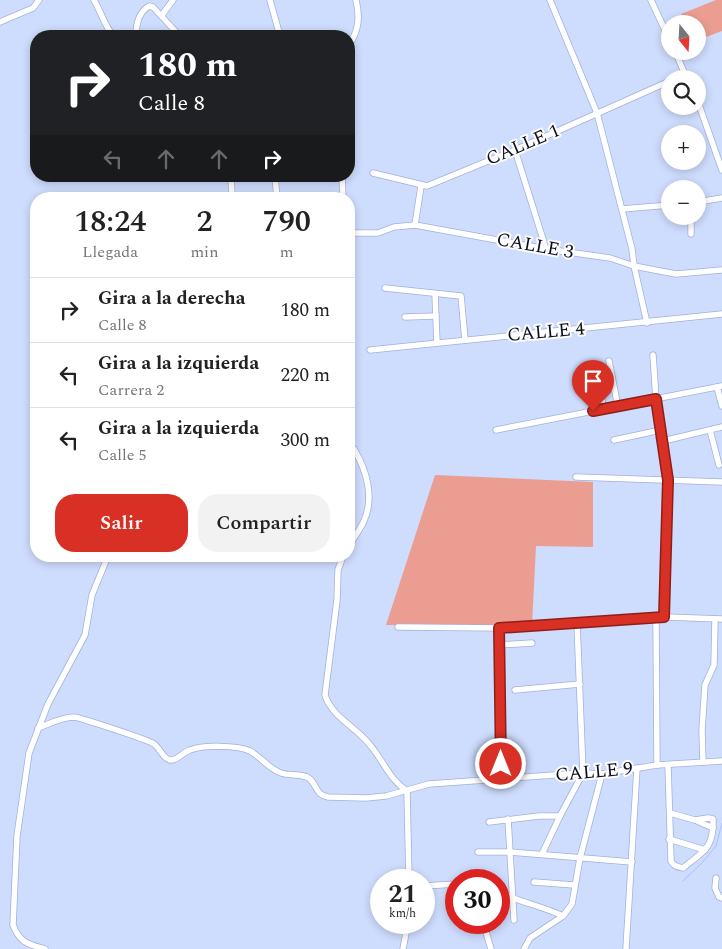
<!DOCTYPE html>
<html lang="es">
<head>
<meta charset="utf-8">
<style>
  :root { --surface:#fff; --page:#f2f2f2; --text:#222; --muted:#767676; --line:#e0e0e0; --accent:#d93025 }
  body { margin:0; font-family:Spectral,serif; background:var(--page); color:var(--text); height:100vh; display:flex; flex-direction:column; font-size:19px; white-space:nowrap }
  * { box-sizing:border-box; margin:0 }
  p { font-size:16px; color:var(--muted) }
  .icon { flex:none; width:28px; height:28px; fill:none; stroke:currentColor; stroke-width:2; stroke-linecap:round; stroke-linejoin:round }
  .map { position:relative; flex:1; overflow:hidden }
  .side { position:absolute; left:30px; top:192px; width:325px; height:370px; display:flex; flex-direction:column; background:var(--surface); border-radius:20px; box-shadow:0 2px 8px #0003 }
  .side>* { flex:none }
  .top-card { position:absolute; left:30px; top:30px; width:325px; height:152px; border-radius:20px; box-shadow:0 2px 8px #0003; background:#202124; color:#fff; overflow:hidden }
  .needle { width:32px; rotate:162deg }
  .fabs { position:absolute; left:661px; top:15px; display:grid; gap:10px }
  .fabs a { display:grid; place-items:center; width:45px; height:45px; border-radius:50%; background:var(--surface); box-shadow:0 2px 8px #0003; font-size:25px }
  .speed { position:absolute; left:370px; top:869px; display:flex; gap:10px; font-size:25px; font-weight:700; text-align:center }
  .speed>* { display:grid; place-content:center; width:65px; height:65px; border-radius:50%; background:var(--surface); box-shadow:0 2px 8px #0003; line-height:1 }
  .speed small { font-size:12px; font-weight:400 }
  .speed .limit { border:8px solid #d22; background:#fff; color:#111 }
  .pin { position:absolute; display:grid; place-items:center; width:42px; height:42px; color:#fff; margin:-51px -21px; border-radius:50% 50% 50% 0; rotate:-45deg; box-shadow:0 0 5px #0007 }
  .pin .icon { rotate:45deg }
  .me { position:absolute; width:55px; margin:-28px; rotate:0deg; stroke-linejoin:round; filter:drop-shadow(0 0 4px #0008) }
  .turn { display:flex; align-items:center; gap:18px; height:105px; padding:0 25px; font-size:22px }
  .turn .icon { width:65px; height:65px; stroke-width:2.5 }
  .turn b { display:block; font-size:35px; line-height:42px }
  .lanes { display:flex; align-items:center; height:48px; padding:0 25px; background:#0003; justify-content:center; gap:25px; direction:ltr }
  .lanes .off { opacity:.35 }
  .eta { display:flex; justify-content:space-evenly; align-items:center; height:85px; text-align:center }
  .eta b { font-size:30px; font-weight:600; line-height:35px }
  .cta { display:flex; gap:10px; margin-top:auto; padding:10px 25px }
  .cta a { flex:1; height:58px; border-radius:20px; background:var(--accent); color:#fff; font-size:20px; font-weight:600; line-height:58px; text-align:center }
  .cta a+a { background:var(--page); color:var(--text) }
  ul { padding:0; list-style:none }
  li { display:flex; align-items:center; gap:15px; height:65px; padding:0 25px; border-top:1px solid var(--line) }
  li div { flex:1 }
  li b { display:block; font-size:19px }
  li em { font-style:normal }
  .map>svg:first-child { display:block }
  .green { fill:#ec9d92 }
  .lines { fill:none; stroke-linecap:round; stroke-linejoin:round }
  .stream { stroke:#aac0f7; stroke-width:1 }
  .minor-casing { stroke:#a1b1d9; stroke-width:7 }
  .minor { stroke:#fff; stroke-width:5.5 }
  .route-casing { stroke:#8d1f18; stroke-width:12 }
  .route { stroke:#d93025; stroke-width:9 }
  .labels { text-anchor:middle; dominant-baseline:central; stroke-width:4; stroke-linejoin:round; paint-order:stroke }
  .street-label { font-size:19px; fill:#0a101e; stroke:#fdfdfd }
</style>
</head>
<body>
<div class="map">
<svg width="722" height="949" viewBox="0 0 722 949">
  <rect width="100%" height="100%" fill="#cedcfd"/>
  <g class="green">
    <path d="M 716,0 L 722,0 L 722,31 L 698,40 L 698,24 L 685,24 L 681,14 Z"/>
    <path d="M 435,475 L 593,482 L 593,547 L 536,546 L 532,625 L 386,625 Z"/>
  </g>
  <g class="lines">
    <path class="stream" d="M 683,881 L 702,863 L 716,846 L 722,823"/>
    <defs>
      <g id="minor">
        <path d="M 94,0 C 101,12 105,26 113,36"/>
        <path d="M 270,0 L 280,36"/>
        <path d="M 550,0 L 597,113 L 632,249 L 634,266 L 647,323"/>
        <path d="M 651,0 L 670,41"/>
        <path d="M 162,15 L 173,0"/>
        <path d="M 0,22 L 33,8 L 39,0"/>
        <path d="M 136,36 C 136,25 139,12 149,6 L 153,7 L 177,33 L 183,36"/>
        <path d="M 349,45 C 359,30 360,17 356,0"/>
        <path d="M 675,51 L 687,79"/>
        <path d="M 675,79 L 685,74"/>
        <path d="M 698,102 L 722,170"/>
        <path d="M 515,150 L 546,249"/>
        <path d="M 373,173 L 427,186 L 515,150 L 670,81"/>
        <path d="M 231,176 L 232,199"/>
        <path d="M 275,176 L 277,199"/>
        <path d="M 342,176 L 343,199"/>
        <path d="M 698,202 L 722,198"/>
        <path d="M 622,209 L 670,205"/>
        <path d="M 415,225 L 421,186"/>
        <path d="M 349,233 L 378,233 L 394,227 L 415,225 L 546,249 L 610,258 L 634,266 L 676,274 L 722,270"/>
        <path d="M 691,234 L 691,216"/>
        <path d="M 385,288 L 461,296 L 465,340"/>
        <path d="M 435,294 L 437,343"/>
        <path d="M 405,317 L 436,316"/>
        <path d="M 370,350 L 722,314"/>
        <path d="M 653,355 L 656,399 L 668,480 L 665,617"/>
        <path d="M 609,361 L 618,407"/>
        <path d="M 597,376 L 604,410"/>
        <path d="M 586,380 L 593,411"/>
        <path d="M 717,387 L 722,406"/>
        <path d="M 496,430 L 722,386"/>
        <path d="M 710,430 L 719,465"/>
        <path d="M 614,440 L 661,430"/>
        <path d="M 663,441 L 722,427"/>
        <path d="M 349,447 L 354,449 C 367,471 375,499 363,523 C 359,531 353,539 349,546"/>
        <path d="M 576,477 L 722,482"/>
        <path d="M 343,556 L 338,570 L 337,600 L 325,695 C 331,716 357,728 370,745 C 383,760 389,779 407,791"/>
        <path d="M 656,618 L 657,765"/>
        <path d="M 577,623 L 583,773"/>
        <path d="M 398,627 L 499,628 L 665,617 L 722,619"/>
        <path d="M 499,628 L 501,780"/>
        <path d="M 498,645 L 532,643"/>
        <path d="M 515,690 L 580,684"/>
        <path d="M 38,728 C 49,724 62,717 74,717 C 81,718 149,740 154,744 C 160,748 162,758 170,760 C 177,761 183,752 190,750 C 203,745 237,745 250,751 C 261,757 269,769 281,773 C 289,776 304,773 310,779 C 318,787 316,795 328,797 L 366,798 L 386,796 L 429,784 L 583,773 L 602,774 L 657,765 L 722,761"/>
        <path d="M 703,762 L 702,730 L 705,685 L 714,665 L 715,619"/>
        <path d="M 668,765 L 671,861 C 673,866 678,867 683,868 C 704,851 714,848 713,819 L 708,818 L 695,820"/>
        <path d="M 407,791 L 409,880"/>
        <path d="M 670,813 L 695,820 L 713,828"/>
        <path d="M 508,819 L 514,920"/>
        <path d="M 489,822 L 539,816 L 560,816"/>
        <path d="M 669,839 L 705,850"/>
        <path d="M 478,852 L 510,852 L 632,862"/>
        <path d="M 542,854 L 560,816 L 583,773"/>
        <path d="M 716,878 L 715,888 L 719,897 L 722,898"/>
        <path d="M 534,882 L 574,885"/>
        <path d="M 424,886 L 456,884"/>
        <path d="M 499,892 C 519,902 542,906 563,916"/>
        <path d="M 483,922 L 491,949"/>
        <path d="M 45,949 C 28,944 20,943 13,925 L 17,836 L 29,753 L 48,704 L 85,635 L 92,595 L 108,556"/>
        <path d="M 403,949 L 408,922"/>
        <path d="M 524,949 L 530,938 L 563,916 L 572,904 L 580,858 L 602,774"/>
        <path d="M 626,949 L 637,768"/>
      </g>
    </defs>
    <use href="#minor" class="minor-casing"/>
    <use href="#minor" class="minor"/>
  </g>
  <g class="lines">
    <defs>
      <path id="route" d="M 501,764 L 499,628 L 664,617 L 668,480 L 656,399 L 593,411"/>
    </defs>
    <use href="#route" class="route-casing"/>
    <use href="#route" class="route"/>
  </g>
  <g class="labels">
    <g class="street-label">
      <text transform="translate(523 145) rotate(-23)">CALLE 1</text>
      <text transform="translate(535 246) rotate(10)">CALLE 3</text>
      <text transform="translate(546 332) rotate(-5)">CALLE 4</text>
      <text transform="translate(594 772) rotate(-5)">CALLE 9</text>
    </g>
  </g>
</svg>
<div class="fabs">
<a><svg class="needle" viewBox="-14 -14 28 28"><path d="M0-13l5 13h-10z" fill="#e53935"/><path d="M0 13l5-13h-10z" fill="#767676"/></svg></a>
<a><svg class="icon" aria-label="search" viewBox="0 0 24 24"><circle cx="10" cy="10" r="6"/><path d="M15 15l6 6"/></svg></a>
<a>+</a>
<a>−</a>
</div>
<div class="speed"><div>21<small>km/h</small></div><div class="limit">30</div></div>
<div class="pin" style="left:593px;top:411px;background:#d93025"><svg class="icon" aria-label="arrive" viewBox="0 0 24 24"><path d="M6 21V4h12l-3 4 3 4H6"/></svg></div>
<svg class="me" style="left:501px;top:764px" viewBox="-20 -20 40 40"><circle r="17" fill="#d93025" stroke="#fff" stroke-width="3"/><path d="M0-11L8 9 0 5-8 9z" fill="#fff"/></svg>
<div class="top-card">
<div class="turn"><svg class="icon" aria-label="right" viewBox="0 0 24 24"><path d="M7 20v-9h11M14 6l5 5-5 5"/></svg><div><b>180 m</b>Calle 8</div></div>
<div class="lanes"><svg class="icon off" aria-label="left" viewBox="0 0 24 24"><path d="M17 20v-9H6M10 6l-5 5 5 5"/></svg><svg class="icon off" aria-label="ahead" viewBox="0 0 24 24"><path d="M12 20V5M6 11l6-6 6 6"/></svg><svg class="icon off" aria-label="ahead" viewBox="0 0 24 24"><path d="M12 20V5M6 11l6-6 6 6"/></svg><svg class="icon" aria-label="right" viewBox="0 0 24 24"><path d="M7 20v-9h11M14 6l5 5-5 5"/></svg></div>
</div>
<section class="side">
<div class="eta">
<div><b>18:24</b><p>Llegada</p></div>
<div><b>2</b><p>min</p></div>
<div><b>790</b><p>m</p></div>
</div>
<ul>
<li><svg class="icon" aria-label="right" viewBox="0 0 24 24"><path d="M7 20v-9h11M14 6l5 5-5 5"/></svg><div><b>Gira a la derecha</b><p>Calle 8</p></div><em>180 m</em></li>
<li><svg class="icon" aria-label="left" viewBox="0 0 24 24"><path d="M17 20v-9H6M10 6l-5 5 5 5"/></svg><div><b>Gira a la izquierda</b><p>Carrera 2</p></div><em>220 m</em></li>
<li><svg class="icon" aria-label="left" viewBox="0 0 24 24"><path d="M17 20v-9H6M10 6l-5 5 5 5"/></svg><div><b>Gira a la izquierda</b><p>Calle 5</p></div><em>300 m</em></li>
</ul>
<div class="cta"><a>Salir</a><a>Compartir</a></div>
</section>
</div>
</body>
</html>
